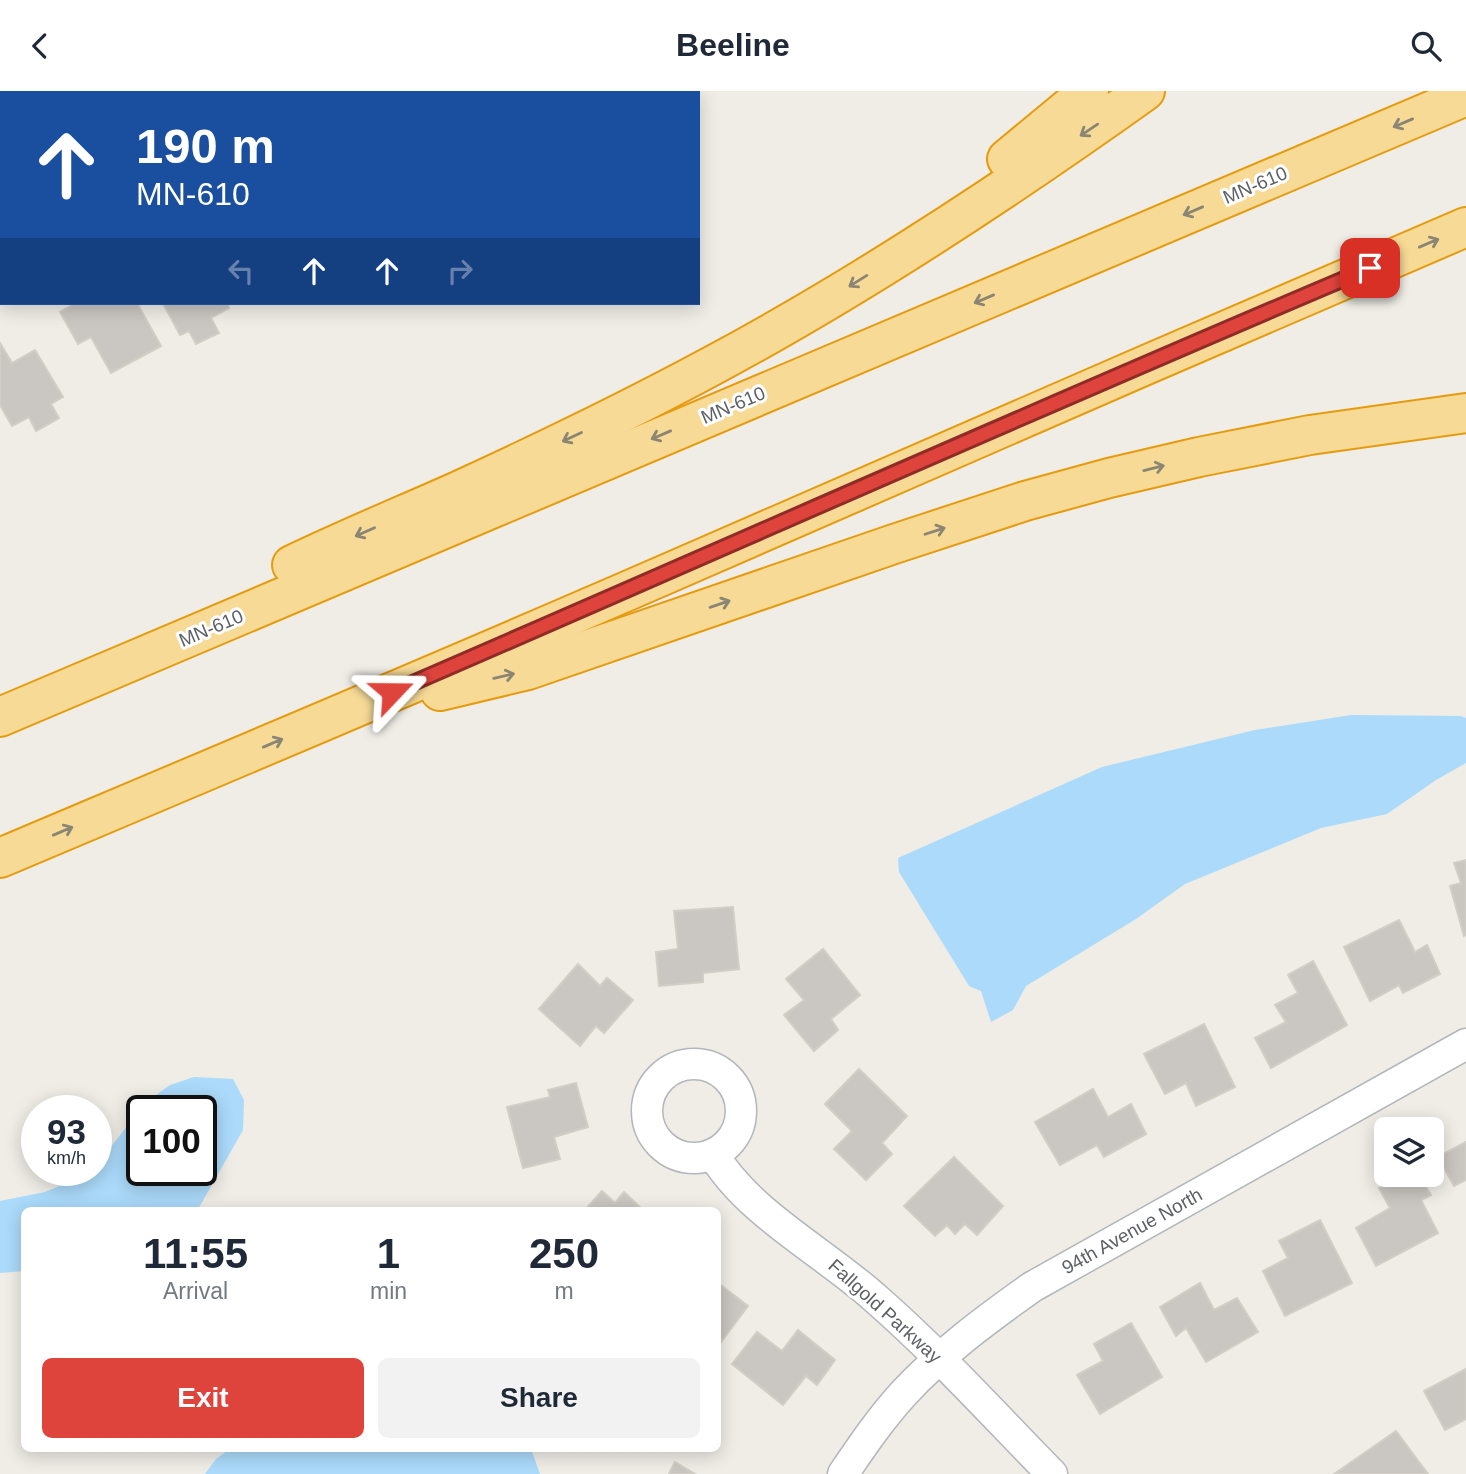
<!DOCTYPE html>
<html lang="en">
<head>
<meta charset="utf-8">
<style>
  :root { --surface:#fff; --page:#f2f2f3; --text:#1f2937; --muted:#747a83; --accent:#de443c }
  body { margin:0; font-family:Helvetica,sans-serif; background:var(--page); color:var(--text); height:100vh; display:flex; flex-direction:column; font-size:26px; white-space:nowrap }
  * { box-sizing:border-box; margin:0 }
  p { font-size:23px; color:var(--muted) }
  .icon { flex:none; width:38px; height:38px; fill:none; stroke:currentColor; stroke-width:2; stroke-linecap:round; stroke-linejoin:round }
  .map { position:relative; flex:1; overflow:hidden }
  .details { position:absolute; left:21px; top:1116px; width:700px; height:245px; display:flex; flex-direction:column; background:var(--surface); border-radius:10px; box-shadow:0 4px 18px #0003 }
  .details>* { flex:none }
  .guide { position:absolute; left:0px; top:0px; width:700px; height:214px; box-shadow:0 4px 18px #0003; background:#1a4fa0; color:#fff; overflow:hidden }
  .buttons { position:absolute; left:1374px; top:1026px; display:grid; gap:14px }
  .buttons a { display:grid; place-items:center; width:70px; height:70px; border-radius:10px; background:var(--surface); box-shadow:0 4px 18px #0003; font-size:35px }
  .speed { position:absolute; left:21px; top:1004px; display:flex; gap:14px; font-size:35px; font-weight:700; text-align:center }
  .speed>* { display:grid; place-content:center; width:91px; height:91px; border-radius:50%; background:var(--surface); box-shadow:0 4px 18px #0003; line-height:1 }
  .speed small { font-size:18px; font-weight:400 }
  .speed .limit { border:4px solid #111; border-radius:10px; background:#fff; color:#111 }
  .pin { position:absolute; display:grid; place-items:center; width:60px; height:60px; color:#fff; margin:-30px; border-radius:14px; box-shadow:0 4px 10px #0006 }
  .me { position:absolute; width:77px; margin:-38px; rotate:67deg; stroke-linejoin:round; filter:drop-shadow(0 0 5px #0008) }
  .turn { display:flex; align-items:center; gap:24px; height:147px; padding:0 21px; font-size:32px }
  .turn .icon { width:91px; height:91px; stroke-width:2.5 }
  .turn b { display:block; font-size:49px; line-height:60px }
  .lanes { display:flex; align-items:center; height:66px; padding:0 21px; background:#0003; justify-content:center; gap:35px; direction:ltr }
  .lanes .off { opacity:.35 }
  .eta { display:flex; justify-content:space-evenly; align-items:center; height:119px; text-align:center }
  .eta b { font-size:42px; font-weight:700; line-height:49px }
  .action { display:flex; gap:14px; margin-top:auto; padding:14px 21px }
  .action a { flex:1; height:80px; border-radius:10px; background:var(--accent); color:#fff; font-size:28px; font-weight:700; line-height:80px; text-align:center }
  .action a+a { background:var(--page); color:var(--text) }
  header { display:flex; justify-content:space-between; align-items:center; height:91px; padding:0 21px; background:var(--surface); font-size:32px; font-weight:700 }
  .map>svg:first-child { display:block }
  .water { fill:#abdafa; fill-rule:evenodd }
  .building { fill:#cac7c2; stroke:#d3cec5; stroke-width:2 }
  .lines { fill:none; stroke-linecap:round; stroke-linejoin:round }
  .minor-casing { stroke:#b3b6ba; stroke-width:33 }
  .motorway-casing { stroke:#e69b0f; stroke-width:42 }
  .minor { stroke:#fff; stroke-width:30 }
  .motorway { stroke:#f6da96; stroke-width:38 }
  .oneway { stroke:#8b8574 }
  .route-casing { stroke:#902c27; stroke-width:18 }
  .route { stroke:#de443c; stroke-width:12 }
  .labels { text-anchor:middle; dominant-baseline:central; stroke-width:6; stroke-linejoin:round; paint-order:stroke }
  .street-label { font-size:19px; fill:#5d6165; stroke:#fff }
</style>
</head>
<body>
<header><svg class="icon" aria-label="back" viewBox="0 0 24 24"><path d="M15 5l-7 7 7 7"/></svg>Beeline<svg class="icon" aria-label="search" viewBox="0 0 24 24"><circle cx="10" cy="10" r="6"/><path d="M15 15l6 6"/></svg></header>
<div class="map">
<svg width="1466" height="1383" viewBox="0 0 1466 1383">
  <rect width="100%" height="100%" fill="#efede6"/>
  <g class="water">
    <path d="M 1351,624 L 1461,625 L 1466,627 L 1466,672 L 1436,689 L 1387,723 L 1321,737 L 1185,793 L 1136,828 L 1026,895 L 1013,919 L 991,931 L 981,900 L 969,895 L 899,781 L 898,767 L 1102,676 L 1255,639 Z"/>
    <path d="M 194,986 L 233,988 L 244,1009 L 243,1039 L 197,1120 L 24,1120 L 24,1180 L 0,1182 L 0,1110 L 45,1101 L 96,1080 L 96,1075 L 145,1012 L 170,994 ZM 201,1020 L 201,1080 L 142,1080 L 142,1020 Z"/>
    <path d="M 230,1358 L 531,1358 L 540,1383 L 205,1383 L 216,1368 Z"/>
  </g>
  <g class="building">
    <path d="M 0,0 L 19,2 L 2,2 L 0,72 Z"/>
    <path d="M 76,212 L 137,212 L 161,255 L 111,282 L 91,246 L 78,253 L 60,221 Z"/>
    <path d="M 163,212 L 227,212 L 229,217 L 211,227 L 219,242 L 196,253 L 189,240 L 180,244 Z"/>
    <path d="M 0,252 L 12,272 L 35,259 L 63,306 L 51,313 L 59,327 L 36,340 L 29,326 L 12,335 L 0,314 Z"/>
    <path d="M 1466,769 L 1466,844 L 1464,845 L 1450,795 L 1461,792 L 1454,772 Z"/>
    <path d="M 733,816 L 739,878 L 703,882 L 703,891 L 659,895 L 656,861 L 678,858 L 674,820 Z"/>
    <path d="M 1399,829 L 1415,861 L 1427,854 L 1440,883 L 1403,902 L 1399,894 L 1370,910 L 1344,856 Z"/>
    <path d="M 823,858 L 860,904 L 831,928 L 838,939 L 814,960 L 784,924 L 804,909 L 786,888 Z"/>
    <path d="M 1313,870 L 1347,934 L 1271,977 L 1255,947 L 1286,931 L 1275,914 L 1298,902 L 1288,884 Z"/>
    <path d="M 578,873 L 600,895 L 607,887 L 633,909 L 604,942 L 596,935 L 580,955 L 539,918 Z"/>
    <path d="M 1204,933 L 1235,996 L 1196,1015 L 1186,992 L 1165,1003 L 1144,963 Z"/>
    <path d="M 859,978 L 907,1025 L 882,1052 L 892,1063 L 866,1089 L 834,1058 L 852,1040 L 825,1013 Z"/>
    <path d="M 576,992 L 588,1036 L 554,1046 L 560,1068 L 523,1077 L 507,1016 L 550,1006 L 548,999 Z"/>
    <path d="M 1093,998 L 1108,1026 L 1131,1013 L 1146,1043 L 1104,1066 L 1097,1054 L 1060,1074 L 1035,1031 Z"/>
    <path d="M 1466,1051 L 1466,1089 L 1454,1095 L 1438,1066 Z"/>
    <path d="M 954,1066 L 1003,1115 L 977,1144 L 965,1133 L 955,1143 L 947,1134 L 935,1145 L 904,1115 Z"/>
    <path d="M 1403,1083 L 1418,1083 L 1431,1104 L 1421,1109 L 1438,1142 L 1376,1175 L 1356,1137 L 1390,1117 L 1379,1097 Z"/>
    <path d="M 602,1100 L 615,1112 L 624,1101 L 644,1120 L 584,1120 Z"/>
    <path d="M 1320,1129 L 1352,1192 L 1285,1225 L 1263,1180 L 1288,1167 L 1279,1150 Z"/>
    <path d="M 718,1192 L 748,1215 L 718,1255 Z"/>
    <path d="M 1200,1192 L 1214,1219 L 1237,1207 L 1258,1241 L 1206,1271 L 1186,1237 L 1176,1245 L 1160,1216 Z"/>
    <path d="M 1131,1232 L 1162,1286 L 1100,1323 L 1077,1284 L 1103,1270 L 1094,1253 Z"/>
    <path d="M 798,1239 L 835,1269 L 817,1294 L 806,1285 L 783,1314 L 732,1273 L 757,1241 L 782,1260 Z"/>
    <path d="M 1466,1278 L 1466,1328 L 1445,1339 L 1424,1300 Z"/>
    <path d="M 1396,1340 L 1428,1383 L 1334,1383 Z"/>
    <path d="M 675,1371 L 695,1383 L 669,1383 Z"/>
  </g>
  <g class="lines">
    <defs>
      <g id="minor">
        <path d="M 270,2 L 273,0"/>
        <path d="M 0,155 L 2,154"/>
        <circle cx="694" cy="1020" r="47"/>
        <path d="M 713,1063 C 748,1122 824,1161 875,1207 C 938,1262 994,1324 1052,1383"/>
        <path d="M 843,1383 C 862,1355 881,1327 904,1302 C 942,1261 987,1228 1032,1196 L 1466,953"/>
      </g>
      <g id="motorway">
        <path d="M 1007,68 L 1089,0"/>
        <path d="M 292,474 C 346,448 402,425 456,401 C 541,362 626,321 708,277 C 860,196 1005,100 1145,0"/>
        <path d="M 440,600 L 528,579 L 894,453 L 1025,410 L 1109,387 L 1199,366 L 1310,344 L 1466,322"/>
        <path d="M 0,626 L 1466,5"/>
        <path d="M 0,767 C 232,669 463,572 694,471 C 951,359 1208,246 1466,136"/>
      </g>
    </defs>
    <use href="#minor" class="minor-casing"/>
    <use href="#motorway" class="motorway-casing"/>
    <use href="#minor" class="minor"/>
    <use href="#motorway" class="motorway"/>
  </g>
  <defs><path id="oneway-shaft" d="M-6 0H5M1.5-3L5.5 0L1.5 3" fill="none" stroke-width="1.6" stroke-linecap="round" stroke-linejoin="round" transform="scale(1.75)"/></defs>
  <g class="oneway">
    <use href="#oneway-shaft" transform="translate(1403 32) rotate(157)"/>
    <use href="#oneway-shaft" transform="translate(1089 39) rotate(146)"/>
    <use href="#oneway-shaft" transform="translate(1193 120) rotate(157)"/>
    <use href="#oneway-shaft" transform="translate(1429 152) rotate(-23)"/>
    <use href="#oneway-shaft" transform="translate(858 190) rotate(148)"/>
    <use href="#oneway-shaft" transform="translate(984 208) rotate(157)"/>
    <use href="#oneway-shaft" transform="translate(661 344) rotate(157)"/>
    <use href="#oneway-shaft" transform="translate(572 346) rotate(155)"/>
    <use href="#oneway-shaft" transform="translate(1154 377) rotate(-14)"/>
    <use href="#oneway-shaft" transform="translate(935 440) rotate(-18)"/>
    <use href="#oneway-shaft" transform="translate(365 441) rotate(156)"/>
    <use href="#oneway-shaft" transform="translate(720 513) rotate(-19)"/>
    <use href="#oneway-shaft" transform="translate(504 585) rotate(-13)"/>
    <use href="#oneway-shaft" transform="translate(273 652) rotate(-23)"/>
    <use href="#oneway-shaft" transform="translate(63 740) rotate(-23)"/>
  </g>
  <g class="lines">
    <defs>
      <path id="route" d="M 392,601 C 718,460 1043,315 1370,177"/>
    </defs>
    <use href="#route" class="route-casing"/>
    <use href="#route" class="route"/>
  </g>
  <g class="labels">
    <g class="street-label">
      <text transform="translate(1255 94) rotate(-23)">MN-610</text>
      <text transform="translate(733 314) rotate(-23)">MN-610</text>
      <text transform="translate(211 537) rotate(-23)">MN-610</text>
      <text transform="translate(1132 1140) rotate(-29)">94th Avenue North</text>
      <text transform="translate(885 1220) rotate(42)">Fallgold Parkway</text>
    </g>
  </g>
</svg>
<div class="buttons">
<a><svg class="icon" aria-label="layers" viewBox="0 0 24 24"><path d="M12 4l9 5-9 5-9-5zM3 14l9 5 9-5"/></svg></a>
</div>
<div class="speed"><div>93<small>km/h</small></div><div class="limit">100</div></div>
<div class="pin" style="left:1370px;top:177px;background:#d93025"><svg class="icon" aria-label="arrive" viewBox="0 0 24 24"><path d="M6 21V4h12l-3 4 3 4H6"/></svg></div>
<svg class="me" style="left:392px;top:601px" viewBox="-20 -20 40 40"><path d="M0-17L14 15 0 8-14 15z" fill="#de443c" stroke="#fff" stroke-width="4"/></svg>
<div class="guide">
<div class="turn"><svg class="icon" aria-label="ahead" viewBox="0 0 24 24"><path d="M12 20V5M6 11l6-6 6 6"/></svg><div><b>190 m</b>MN-610</div></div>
<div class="lanes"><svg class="icon off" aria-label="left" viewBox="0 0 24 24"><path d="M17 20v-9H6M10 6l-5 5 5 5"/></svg><svg class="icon" aria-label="ahead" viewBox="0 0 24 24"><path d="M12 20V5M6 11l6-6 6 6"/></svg><svg class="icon" aria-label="ahead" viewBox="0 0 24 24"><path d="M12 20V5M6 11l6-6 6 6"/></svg><svg class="icon off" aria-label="right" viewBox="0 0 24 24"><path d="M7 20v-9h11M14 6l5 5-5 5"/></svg></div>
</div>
<section class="details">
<div class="eta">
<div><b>11:55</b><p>Arrival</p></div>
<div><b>1</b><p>min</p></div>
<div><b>250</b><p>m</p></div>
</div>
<div class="action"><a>Exit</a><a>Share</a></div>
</section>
</div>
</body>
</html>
